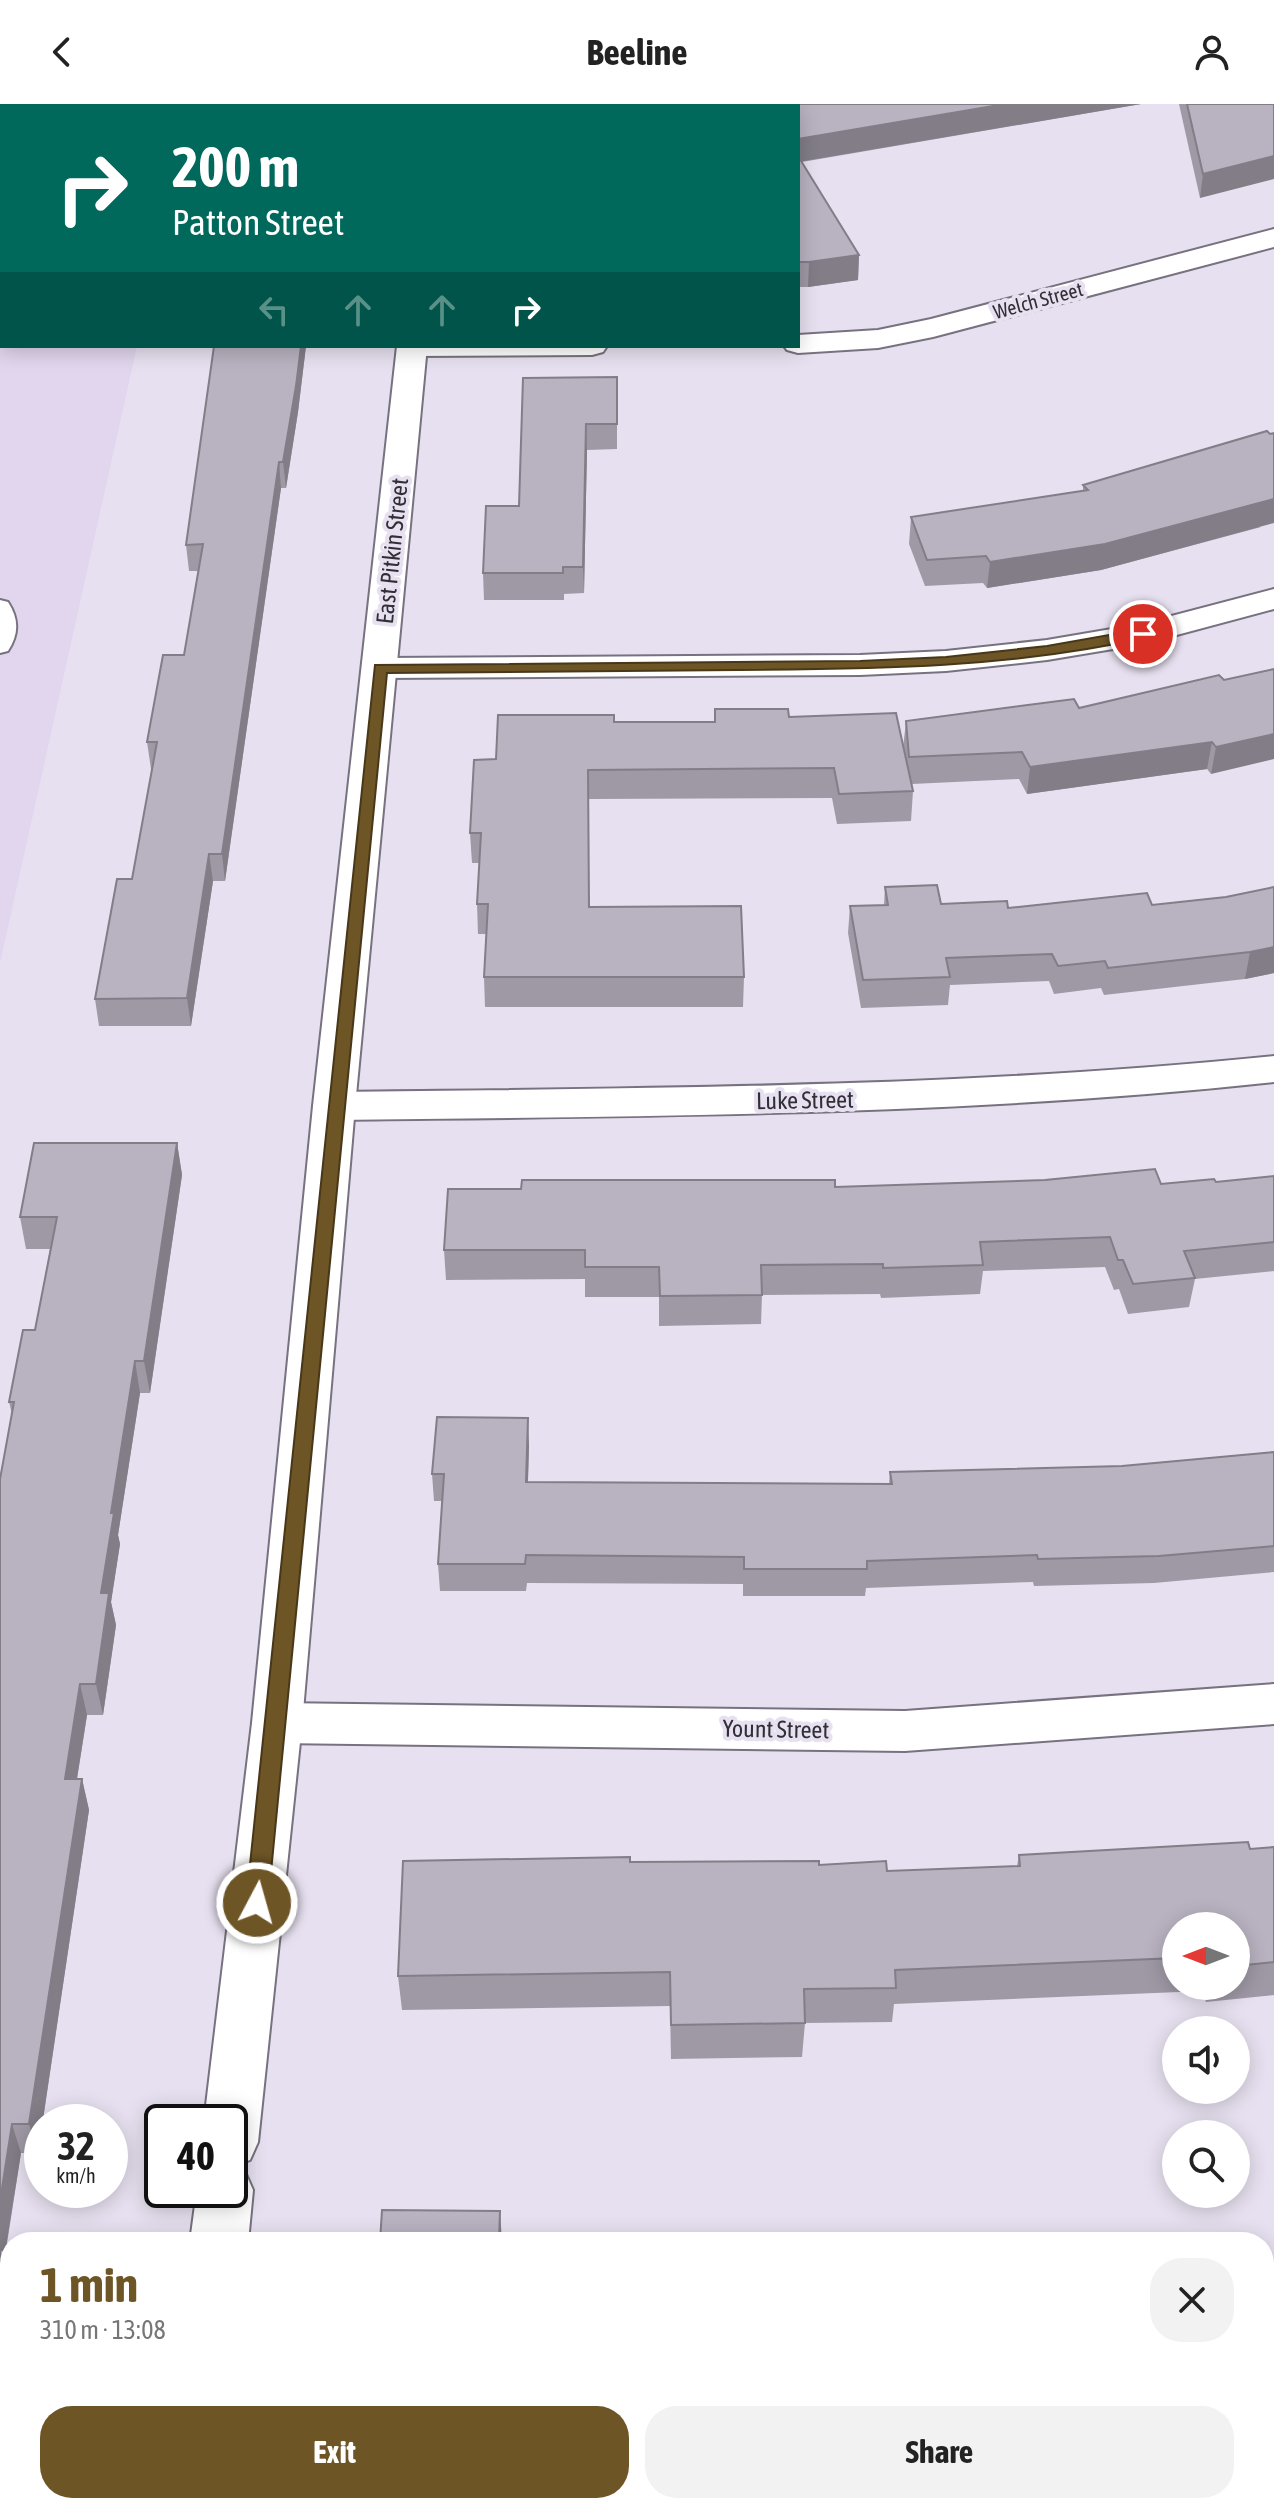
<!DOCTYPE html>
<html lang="en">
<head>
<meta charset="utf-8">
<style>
  :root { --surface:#fff; --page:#f2f2f2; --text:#222; --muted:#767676; --accent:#6e5526 }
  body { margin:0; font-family:"Asap Condensed",sans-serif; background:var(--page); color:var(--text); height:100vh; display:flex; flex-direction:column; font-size:30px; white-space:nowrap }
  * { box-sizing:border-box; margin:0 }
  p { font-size:26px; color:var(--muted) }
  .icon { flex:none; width:44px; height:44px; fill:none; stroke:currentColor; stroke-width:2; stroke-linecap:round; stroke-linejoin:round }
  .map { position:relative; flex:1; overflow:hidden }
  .details { position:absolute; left:0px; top:2128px; width:1274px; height:282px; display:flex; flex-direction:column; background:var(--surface); border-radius:32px 32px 0 0; box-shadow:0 4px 20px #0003 }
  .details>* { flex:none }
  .guide { position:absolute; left:0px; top:0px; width:800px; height:244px; box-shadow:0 4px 20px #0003; background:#00695c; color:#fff; overflow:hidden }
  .needle { width:52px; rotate:270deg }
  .buttons { position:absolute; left:1162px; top:1808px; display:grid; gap:16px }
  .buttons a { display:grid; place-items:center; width:88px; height:88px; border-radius:50%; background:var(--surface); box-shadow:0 4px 20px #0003; font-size:40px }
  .speed { position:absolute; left:24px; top:2000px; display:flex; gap:16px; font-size:40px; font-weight:700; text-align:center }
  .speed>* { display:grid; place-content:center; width:104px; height:104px; border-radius:50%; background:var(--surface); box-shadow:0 4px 20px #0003; line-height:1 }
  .speed small { font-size:20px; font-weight:400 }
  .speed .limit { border:4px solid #111; border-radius:12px; background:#fff; color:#111 }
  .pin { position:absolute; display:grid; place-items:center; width:68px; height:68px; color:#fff; margin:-34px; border:4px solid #fff; border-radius:50%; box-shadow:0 2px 8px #0007 }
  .me { position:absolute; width:88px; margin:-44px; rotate:6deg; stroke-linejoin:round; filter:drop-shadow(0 0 6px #0008) }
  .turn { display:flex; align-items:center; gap:28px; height:168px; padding:0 40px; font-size:36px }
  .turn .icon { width:104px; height:104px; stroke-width:2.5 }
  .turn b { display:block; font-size:56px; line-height:68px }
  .lanes { display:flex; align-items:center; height:76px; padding:0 40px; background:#0003; justify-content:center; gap:40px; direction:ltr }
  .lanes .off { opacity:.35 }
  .round { display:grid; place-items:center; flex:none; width:84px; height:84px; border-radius:32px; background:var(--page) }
  .summary { display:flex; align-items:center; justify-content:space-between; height:136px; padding:0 40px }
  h1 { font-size:48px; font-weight:700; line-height:60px; color:var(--accent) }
  .button { display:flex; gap:16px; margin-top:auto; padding:16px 40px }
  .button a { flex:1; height:92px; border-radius:32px; background:var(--accent); color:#fff; font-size:32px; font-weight:700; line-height:92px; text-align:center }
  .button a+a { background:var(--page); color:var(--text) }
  header { display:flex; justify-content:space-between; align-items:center; height:104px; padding:0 40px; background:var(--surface); font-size:36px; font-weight:700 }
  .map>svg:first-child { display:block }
  .built { fill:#e1d6ed }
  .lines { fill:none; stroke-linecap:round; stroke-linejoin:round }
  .service-casing { stroke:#78717f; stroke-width:4 }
  .minor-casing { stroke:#78717f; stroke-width:4 }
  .tertiary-casing { stroke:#78717f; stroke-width:4 }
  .service { fill:#fff; fill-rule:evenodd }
  .minor { fill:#fff; fill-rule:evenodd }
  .tertiary { fill:#fff; fill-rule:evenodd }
  .wall { fill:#9f99a6; fill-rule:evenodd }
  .shaded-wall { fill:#827d87 }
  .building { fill:#b9b2c1; stroke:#827d87; stroke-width:2 }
  .route { fill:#6e5526; stroke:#483719; stroke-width:2 }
  .labels { text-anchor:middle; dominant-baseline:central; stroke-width:8; stroke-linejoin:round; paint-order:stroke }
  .far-street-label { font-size:20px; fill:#312e35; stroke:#e7e0f0 }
  .street-label { font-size:24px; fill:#312e35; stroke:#e7e0f0 }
</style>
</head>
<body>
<header><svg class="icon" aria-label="back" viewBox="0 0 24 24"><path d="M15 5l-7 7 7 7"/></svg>Beeline<svg class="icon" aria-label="person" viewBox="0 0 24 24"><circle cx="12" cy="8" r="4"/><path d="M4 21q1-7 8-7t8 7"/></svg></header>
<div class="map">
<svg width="1274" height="2409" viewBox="0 0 1274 2409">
  <rect width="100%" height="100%" fill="#e7e0f0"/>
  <path class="built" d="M 0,177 L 2,242 L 137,242 L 0,859 Z"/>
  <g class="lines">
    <defs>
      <path id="service" d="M 0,496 L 8,498 C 19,515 19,530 8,547 L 0,549 Z"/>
      <g id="minor">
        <path d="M 426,0 L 471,0 L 425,2 Z"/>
        <rect x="0" y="19" width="2" height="16"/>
        <path d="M 1274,125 L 1274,143 L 933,233 L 878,244 L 798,249 L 787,246 L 784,242 L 798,242 L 798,231 L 878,226 L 931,215 Z"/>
        <path d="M 397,242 L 607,242 L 603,248 L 592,251 L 412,252 L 401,249 Z"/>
        <path d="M 1274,485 L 1274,505 L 1143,540 L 1047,556 L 946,567 L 860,571 L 380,574 L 368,571 L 363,564 L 368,557 L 380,554 L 860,551 L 946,547 L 1047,536 L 1141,520 Z"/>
        <path d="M 1274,952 L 1274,978 C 961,1012 648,1012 334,1016 L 319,1012 L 313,1002 L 319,992 L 334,988 C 648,984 961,984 1274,952 Z"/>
        <path d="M 1274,1580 L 1274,1620 L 905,1647 L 277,1639 L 259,1633 L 252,1619 L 259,1605 L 277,1599 L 905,1607 Z"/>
      </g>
      <g id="tertiary">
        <path d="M 361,0 L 388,0 L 389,2 L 362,2 Z"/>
        <path d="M 397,242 L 427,242 L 355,1002 L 302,1619 L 258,2038 L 250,2056 L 232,2063 L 245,2068 L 253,2086 L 248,2138 L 190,2138 L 197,2086 L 230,2086 L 230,2018 L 204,2018 L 252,1619 L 313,1002 Z"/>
        <path d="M 108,2400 L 168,2400 L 167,2409 L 105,2409 Z"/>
        <path d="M 203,2400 L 263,2400 L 263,2409 L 201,2409 Z"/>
      </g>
    </defs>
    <use href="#service" class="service-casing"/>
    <use href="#minor" class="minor-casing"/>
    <use href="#tertiary" class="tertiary-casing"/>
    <use href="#service" class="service"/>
    <use href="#minor" class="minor"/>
    <use href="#tertiary" class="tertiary"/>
  </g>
  <g class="wall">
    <path d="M 499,0 L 1141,0 L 802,58 L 859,151 L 858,176 L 808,183 L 798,183 L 798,2 L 500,2 Z"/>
    <path d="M 1179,0 L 1274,0 L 1200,94 Z"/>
    <path d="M 214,242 L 306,242 L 298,308 L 286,384 L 281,384 L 225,777 L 213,777 L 191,922 L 99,922 L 95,895 L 132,775 L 152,665 L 151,665 L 147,638 L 184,551 L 198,467 L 189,467 L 186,441 Z"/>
    <path d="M 617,273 L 617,345 L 587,346 L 584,489 L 564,490 L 564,496 L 484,496 L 483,469 L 519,402 Z"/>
    <path d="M 1083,381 L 1261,423 L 1101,466 L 987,484 L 983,479 L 925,482 L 909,440 L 911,413 L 1083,387 Z"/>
    <path d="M 1274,565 L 1211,670 L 1207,665 L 1027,690 L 1019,675 L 912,680 L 913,687 L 911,717 L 837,720 L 832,694 L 589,695 L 589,803 L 744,873 L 743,903 L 485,903 L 484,873 L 486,830 L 478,830 L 477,800 L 479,759 L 472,759 L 470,729 L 496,655 L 614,618 L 714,618 L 715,605 L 789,613 L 903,644 L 906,617 L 1079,604 L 1224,576 Z"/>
    <path d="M 885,783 L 941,800 L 1008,804 L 1152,801 L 1226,793 L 1274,783 L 1274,869 L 1245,875 L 1104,891 L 1101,884 L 1054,890 L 1049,877 L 950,881 L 948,901 L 861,904 L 848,829 L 850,802 L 884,801 Z"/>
    <path d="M 177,1039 L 182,1071 L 150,1289 L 140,1289 L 118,1431 L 120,1440 L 111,1498 L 116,1521 L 103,1611 L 87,1611 L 77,1675 L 82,1675 L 89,1706 L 38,2049 L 21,2049 L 6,2146 L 10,2214 L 0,2277 L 0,1375 L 12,1310 L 9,1298 L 35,1226 L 50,1145 L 26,1145 L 20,1113 Z"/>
    <path d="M 1274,1072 L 1274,1167 L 1195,1175 L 1189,1203 L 1128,1210 L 1119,1185 L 1114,1186 L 1105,1163 L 983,1167 L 980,1190 L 881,1194 L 880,1190 L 762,1191 L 761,1220 L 659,1222 L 659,1193 L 585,1193 L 585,1175 L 446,1176 L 444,1146 L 835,1083 L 1161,1080 L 1216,1078 Z"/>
    <path d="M 529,1341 L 528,1378 L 889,1380 L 890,1368 L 1122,1362 L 1274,1348 L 1274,1468 L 1154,1479 L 1034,1482 L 1033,1478 L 866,1484 L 865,1492 L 743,1492 L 743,1480 L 527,1479 L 526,1487 L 440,1487 L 438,1460 L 442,1397 L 434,1397 L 432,1370 Z"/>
    <path d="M 1274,1743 L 1274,1891 L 1206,1898 L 1203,1887 L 894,1900 L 892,1918 L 805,1919 L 802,1953 L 671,1955 L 670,1902 L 402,1906 L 398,1872 L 630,1758 L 819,1761 L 887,1767 L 1017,1762 L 1019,1751 L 1250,1745 ZM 1176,1822 L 1236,1822 L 1236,1882 L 1176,1882 Z"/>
    <rect x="1264" y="2213" width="10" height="160"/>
  </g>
  <g class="shaded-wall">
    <path d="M 1005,0 L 1141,0 L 798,58 L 798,35 Z"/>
    <path d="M 1274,52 L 1274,75 L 1200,94 L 1203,70 Z"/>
    <path d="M 859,151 L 858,176 L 808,183 L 809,158 Z"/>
    <path d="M 301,242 L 306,242 L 298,308 L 286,384 L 283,358 Z"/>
    <path d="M 586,320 L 587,346 L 584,489 L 583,463 Z"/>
    <path d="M 279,358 L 281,384 L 225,777 L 222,750 Z"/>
    <path d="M 1274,395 L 1274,419 L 1101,466 L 987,484 L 990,458 Z"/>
    <path d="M 1274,630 L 1274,655 L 1211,670 L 1216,643 Z"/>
    <path d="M 1212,638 L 1207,665 L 1027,690 L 1030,663 Z"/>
    <path d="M 209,750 L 213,777 L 191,922 L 187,894 Z"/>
    <path d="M 1274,843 L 1274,869 L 1245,875 L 1250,848 Z"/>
    <path d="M 177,1039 L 182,1071 L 150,1289 L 144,1257 Z"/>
    <path d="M 135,1257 L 140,1289 L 118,1431 L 120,1440 L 111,1498 L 116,1521 L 103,1611 L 96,1580 L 101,1489 L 111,1409 Z"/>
    <path d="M 528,1314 L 529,1341 L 527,1405 L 526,1378 Z"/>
    <path d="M 80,1580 L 87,1611 L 72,1706 L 65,1675 Z"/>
    <path d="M 82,1675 L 89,1706 L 38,2049 L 29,2020 Z"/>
    <path d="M 12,2020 L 21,2049 L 1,2174 L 0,2169 L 0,2097 Z"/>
    <path d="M 500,2107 L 502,2138 L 499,2138 Z"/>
    <path d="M 7,2146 L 10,2154 L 10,2214 L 0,2277 L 0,2191 Z"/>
  </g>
  <g class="building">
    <path d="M 511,0 L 1005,0 L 798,35 L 798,2 L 512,2 Z"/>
    <path d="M 1187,0 L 1274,0 L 1274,52 L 1203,70 Z"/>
    <path d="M 798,52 L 859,151 L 809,158 L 798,158 Z"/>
    <path d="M 214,242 L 301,242 L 296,282 L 283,358 L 279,358 L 222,750 L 209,750 L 187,894 L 95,895 L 117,775 L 132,775 L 157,638 L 147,638 L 163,551 L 184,551 L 203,440 L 186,441 Z"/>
    <path d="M 617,273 L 617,320 L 586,320 L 583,463 L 563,463 L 563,469 L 483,469 L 486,402 L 519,402 L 523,274 Z"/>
    <path d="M 1267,327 L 1270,330 L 1274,329 L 1274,395 L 1105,440 L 990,458 L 986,452 L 927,456 L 911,413 L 1088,386 L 1083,381 Z"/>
    <path d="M 1274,565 L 1274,630 L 1216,643 L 1212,638 L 1030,663 L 1022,648 L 909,653 L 906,617 L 1074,595 L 1079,604 L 1219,571 L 1224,576 Z"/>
    <path d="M 715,605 L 788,605 L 789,613 L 896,609 L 913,687 L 839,690 L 834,664 L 588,666 L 589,803 L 741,802 L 744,873 L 484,873 L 488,800 L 477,800 L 481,729 L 470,729 L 474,656 L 496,655 L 498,611 L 614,611 L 614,618 L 715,618 Z"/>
    <path d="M 937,781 L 941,800 L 1007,797 L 1008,804 L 1147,789 L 1152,801 L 1226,793 L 1274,783 L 1274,843 L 1250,848 L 1108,864 L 1105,857 L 1058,862 L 1052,850 L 946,854 L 950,873 L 863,876 L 850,802 L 888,801 L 885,783 Z"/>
    <path d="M 34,1039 L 177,1039 L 144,1257 L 135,1257 L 111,1409 L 114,1409 L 101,1489 L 109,1489 L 96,1580 L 80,1580 L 65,1675 L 82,1675 L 29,2020 L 12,2020 L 0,2097 L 0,1375 L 14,1298 L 9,1298 L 23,1226 L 35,1226 L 57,1113 L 20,1113 Z"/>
    <path d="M 1155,1065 L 1161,1080 L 1214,1075 L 1216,1078 L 1274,1072 L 1274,1138 L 1184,1147 L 1195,1174 L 1133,1180 L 1123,1156 L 1118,1156 L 1110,1133 L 980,1138 L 983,1161 L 883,1164 L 883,1160 L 761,1161 L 762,1191 L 660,1192 L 659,1163 L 585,1163 L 585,1146 L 444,1146 L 448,1085 L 521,1085 L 522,1076 L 835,1076 L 835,1083 L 1045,1076 Z"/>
    <path d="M 437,1313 L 528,1314 L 526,1378 L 892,1380 L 890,1368 L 1122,1362 L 1274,1348 L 1274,1442 L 1159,1452 L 1038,1455 L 1037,1451 L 867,1457 L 867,1465 L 744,1465 L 744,1453 L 526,1451 L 525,1460 L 438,1460 L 444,1370 L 432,1370 Z"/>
    <path d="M 1248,1738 L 1250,1745 L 1274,1743 L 1274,1858 L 1236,1862 L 1236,1822 L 1176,1822 L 1176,1854 L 895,1866 L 896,1884 L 804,1885 L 805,1919 L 671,1921 L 670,1868 L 398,1872 L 403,1757 L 630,1753 L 630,1758 L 819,1757 L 819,1761 L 886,1757 L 887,1767 L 1020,1762 L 1019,1751 Z"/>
    <path d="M 382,2106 L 500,2107 L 499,2138 L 380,2138 Z"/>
    <path d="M 0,2146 L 7,2146 L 0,2191 Z"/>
    <path d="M 1264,2213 L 1274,2213 L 1274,2343 L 1265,2343 L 1264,2338 Z"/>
  </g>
  <path class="route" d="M 1143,525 L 1148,527 L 1148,533 C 1014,564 875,565 738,566 C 621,567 504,568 387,569 L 268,1799 L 264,1805 L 257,1808 L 249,1805 L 246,1799 L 375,561 L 860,557 L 946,553 L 1047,542 Z"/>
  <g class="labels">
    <g class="far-street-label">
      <text transform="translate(1038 196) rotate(-15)">Welch Street</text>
    </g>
    <g class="street-label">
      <text transform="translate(392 447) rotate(-84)">East Pitkin Street</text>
      <text transform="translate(805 996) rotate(-1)">Luke Street</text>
      <text transform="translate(776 1625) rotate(1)">Yount Street</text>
    </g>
  </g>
</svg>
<div class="buttons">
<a><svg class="needle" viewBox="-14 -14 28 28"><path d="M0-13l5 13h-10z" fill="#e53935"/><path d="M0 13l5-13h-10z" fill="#767676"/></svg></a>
<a><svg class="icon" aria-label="sound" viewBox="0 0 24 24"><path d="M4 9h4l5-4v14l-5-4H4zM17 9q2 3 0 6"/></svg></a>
<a><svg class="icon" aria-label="search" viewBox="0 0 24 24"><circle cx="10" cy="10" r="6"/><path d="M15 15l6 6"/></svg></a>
</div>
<div class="speed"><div>32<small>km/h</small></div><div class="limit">40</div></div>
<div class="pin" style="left:1143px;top:530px;background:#d93025"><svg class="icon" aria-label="arrive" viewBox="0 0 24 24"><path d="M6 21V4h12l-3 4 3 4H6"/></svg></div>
<svg class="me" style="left:257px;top:1799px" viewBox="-20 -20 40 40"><circle r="17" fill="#6e5526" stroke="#fff" stroke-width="3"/><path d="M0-11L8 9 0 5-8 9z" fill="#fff"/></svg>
<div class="guide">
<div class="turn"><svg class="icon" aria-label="right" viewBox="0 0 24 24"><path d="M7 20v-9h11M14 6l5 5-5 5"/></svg><div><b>200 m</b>Patton Street</div></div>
<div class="lanes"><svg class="icon off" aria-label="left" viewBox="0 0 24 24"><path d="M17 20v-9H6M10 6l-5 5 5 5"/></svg><svg class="icon off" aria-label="ahead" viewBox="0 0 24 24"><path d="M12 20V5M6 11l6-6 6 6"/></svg><svg class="icon off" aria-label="ahead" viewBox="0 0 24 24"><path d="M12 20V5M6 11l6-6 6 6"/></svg><svg class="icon" aria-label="right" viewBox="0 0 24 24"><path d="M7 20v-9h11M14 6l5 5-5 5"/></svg></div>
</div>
<section class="details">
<div class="summary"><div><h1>1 min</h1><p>310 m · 13:08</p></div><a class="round"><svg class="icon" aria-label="close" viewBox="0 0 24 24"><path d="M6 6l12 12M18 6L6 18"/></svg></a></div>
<div class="button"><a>Exit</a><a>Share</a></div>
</section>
</div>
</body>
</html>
